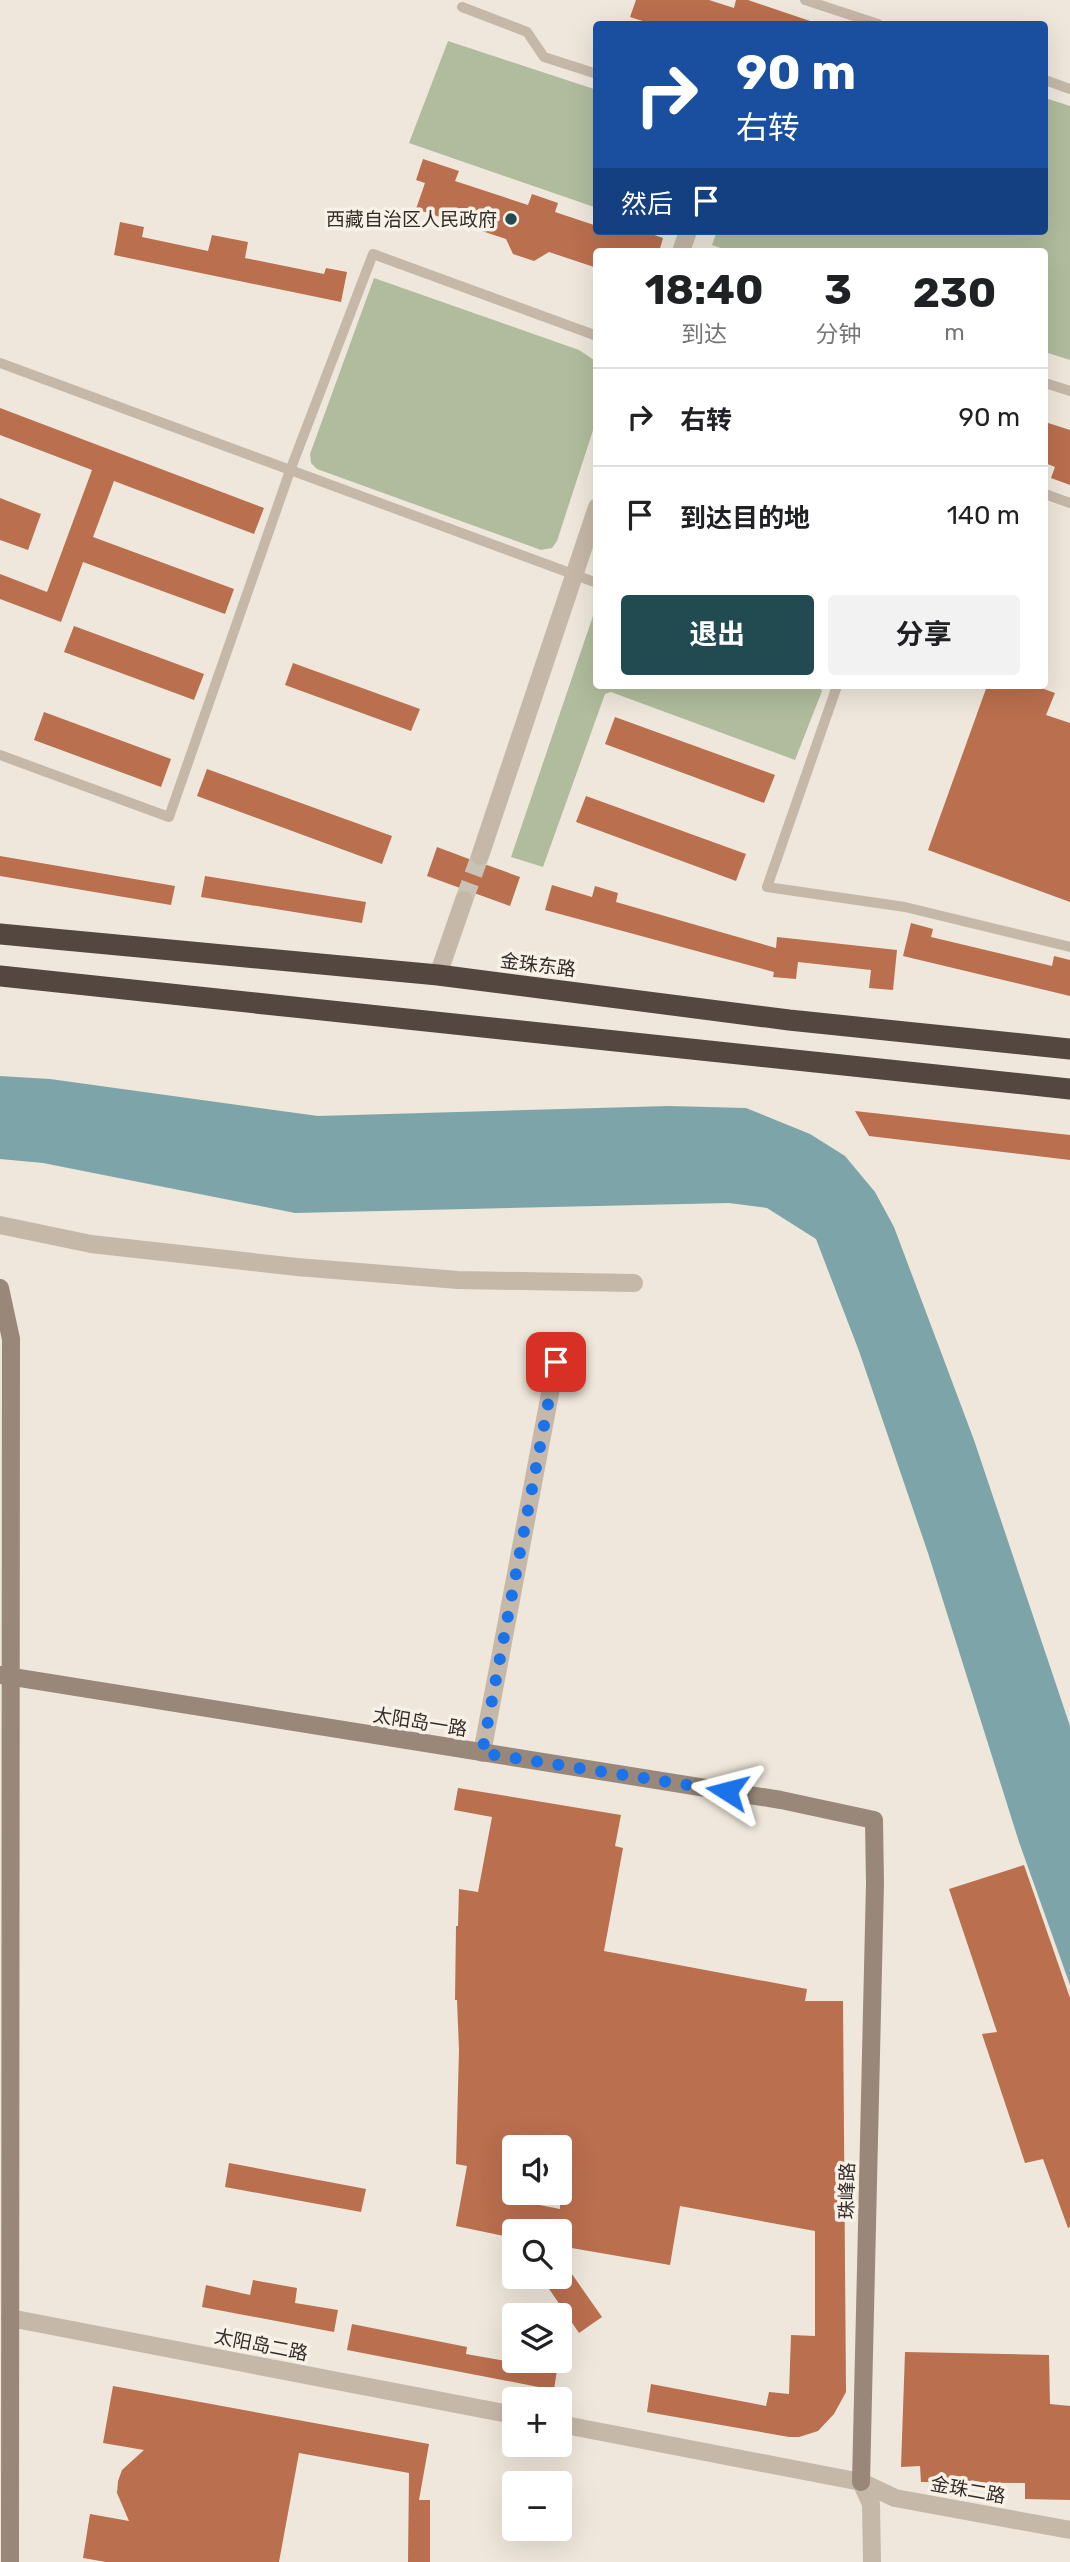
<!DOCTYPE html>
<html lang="zh">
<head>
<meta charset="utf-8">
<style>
  :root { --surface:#fff; --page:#f2f2f2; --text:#202124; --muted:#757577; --line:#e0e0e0; --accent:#214b51 }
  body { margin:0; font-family:Rubik,"Noto Sans SC",sans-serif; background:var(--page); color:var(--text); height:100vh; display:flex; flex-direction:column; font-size:26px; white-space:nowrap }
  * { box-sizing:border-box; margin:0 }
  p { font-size:23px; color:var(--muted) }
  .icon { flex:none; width:38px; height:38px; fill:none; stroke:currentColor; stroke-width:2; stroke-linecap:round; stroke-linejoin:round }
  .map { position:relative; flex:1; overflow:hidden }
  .drawer { position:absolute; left:593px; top:248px; width:455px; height:441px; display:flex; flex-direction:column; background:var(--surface); border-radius:7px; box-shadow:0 7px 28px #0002 }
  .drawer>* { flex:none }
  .top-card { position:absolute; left:593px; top:21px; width:455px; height:214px; border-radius:7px; box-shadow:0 7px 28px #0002; background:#1a4fa0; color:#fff; overflow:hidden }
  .tools { position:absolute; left:502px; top:2135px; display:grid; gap:14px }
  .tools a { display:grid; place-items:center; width:70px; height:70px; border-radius:7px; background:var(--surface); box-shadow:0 7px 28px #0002; font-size:35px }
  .pin { position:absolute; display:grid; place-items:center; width:60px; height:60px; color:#fff; margin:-30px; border-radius:14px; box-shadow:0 4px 10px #0006 }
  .me { position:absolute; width:77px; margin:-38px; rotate:279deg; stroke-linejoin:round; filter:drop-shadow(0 0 5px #0008) }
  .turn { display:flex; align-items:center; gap:24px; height:147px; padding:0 28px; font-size:32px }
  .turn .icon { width:91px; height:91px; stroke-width:2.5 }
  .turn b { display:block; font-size:49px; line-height:60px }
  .then { display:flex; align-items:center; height:66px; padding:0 28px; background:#0003; gap:14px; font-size:26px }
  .eta { display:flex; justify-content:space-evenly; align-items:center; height:119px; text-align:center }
  .eta b { font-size:42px; font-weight:700; line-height:49px }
  .cta { display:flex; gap:14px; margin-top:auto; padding:14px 28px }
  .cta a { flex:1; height:80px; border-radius:7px; background:var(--accent); color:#fff; font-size:28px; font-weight:700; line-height:80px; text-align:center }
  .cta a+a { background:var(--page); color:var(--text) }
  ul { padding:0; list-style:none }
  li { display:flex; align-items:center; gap:21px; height:98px; padding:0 28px; border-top:2px solid var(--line) }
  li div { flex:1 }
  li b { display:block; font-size:26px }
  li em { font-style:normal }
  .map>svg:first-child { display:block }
  .green { fill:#b0bc9d }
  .water { fill:#7da4a9 }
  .building { fill:#ba6f4e; fill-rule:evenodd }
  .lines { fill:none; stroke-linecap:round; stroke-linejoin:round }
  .street-tunnel { stroke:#c9c2b7; stroke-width:18; stroke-dasharray:18 9; stroke-linecap:butt }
  .lane { stroke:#c6b8a8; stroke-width:10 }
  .street { stroke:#c6b8a8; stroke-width:18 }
  .secondary { stroke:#99877a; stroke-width:18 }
  .highway { stroke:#544740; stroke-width:21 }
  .route { stroke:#1a73e8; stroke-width:12; stroke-dasharray:0 21.6 }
  .poi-dot { fill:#214b51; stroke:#f7f1e7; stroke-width:2.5 }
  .labels { text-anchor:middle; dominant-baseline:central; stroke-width:7; stroke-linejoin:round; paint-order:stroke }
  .poi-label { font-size:19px; fill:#332c28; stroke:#f7f1e7; text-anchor:end }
  .street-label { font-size:19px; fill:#332c28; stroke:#f7f1e7 }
</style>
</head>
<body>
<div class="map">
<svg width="1070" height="2562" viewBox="0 0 1070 2562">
  <rect width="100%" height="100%" fill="#efe7db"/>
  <g class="green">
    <path d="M 448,41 L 597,90 L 597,208 L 409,143 Z"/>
    <path d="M 1045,98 L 1070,106 L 1070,360 L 1045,352 L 1045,252 L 732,252 L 712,245 L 717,231 L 1045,231 Z"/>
    <path d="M 374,278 L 579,350 L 597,362 L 597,418 L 557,541 L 552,548 L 541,550 L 317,469 L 311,463 L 310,454 Z"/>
    <path d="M 597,612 L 597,686 L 818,686 L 822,691 L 795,760 L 611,692 L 605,694 L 543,867 L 511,857 L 594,613 Z"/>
  </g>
  <path class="water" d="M 0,1076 L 50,1079 L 318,1116 L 669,1106 L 746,1108 L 810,1134 L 845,1156 L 875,1192 L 894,1227 L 974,1440 L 1070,1726 L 1070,1985 L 1019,1842 L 928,1553 L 859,1351 L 816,1239 L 767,1208 L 729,1203 L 295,1213 L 43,1163 L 0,1159 Z"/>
  <g class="building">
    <path d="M 636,0 L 709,0 L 734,8 L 736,0 L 748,0 L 813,22 L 812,24 L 652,24 L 630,17 Z"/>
    <path d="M 423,159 L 459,171 L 455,181 L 528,205 L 532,194 L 558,203 L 555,212 L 597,226 L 597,231 L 643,231 L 663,238 L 659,252 L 597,252 L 597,268 L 549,252 L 534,261 L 513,254 L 506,239 L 416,209 L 425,183 L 416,180 Z"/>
    <path d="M 120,222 L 144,227 L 142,237 L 208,251 L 212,235 L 248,242 L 245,258 L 324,274 L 326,268 L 347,272 L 341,302 L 114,255 Z"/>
    <path d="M 0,408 L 264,508 L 254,534 L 114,481 L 93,537 L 234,589 L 225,614 L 83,562 L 61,622 L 0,599 L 0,574 L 47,592 L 92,470 L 0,435 Z"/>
    <path d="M 1045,422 L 1070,430 L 1070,485 L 1051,478 L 1055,467 L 1045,463 Z"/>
    <path d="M 0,498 L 41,514 L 28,550 L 0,540 Z"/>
    <path d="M 74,626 L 204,674 L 194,700 L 64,652 Z"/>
    <path d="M 293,663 L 420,709 L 411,731 L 285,685 Z"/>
    <path d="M 987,686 L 1036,686 L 1055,693 L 1046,715 L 1070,723 L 1070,902 L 928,850 Z"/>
    <path d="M 44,712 L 171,759 L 161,787 L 34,740 Z"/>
    <path d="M 615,717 L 775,775 L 764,803 L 605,744 Z"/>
    <path d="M 207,769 L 392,836 L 382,864 L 197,796 Z"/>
    <path d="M 586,796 L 746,854 L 736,881 L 576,822 Z"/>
    <path d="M 437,847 L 469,859 L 476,866 L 487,865 L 520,877 L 510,906 L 427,876 Z"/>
    <path d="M 0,856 L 175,886 L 171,905 L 0,876 Z"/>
    <path d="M 205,876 L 366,902 L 362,923 L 201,897 Z"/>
    <path d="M 552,885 L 592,897 L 595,886 L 618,893 L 616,902 L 776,948 L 777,937 L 897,950 L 893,990 L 869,988 L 871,970 L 798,962 L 796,979 L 773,977 L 774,972 L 545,910 Z"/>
    <path d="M 911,923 L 933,929 L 931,937 L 1052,966 L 1054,956 L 1070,960 L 1070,996 L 903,956 Z"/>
    <path d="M 855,1111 L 1070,1135 L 1070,1160 L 869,1136 Z"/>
    <path d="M 458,1788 L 621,1815 L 615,1846 L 623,1848 L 604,1951 L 807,1989 L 805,2001 L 843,2001 L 846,2392 L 834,2414 L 818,2431 L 799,2437 L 789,2437 L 647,2412 L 651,2384 L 766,2406 L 769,2392 L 789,2394 L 791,2335 L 815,2336 L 815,2231 L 680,2206 L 670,2265 L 560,2246 L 560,2231 L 514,2231 L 514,2238 L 456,2226 L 467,2166 L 456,2164 L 459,2050 L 457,2000 L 455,2000 L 456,1926 L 458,1926 L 459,1889 L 478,1892 L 492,1817 L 454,1810 ZM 514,2147 L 560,2147 L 560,2209 L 514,2200 Z"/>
    <path d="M 1024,1865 L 1070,1998 L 1070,2227 L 1068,2228 L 1043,2159 L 1025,2163 L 982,2034 L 997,2032 L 949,1889 Z"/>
    <path d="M 229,2163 L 366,2189 L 361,2212 L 225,2187 Z"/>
    <path d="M 560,2257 L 602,2317 L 579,2333 L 541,2277 L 560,2277 Z"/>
    <path d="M 253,2280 L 297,2288 L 295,2303 L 338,2310 L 334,2332 L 202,2307 L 206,2285 L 250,2295 Z"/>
    <path d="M 352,2324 L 467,2347 L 466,2354 L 557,2370 L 554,2390 L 347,2350 Z"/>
    <path d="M 905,2352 L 1049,2355 L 1050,2404 L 1070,2406 L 1070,2500 L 1025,2499 L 1025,2483 L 921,2482 L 920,2466 L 901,2467 Z"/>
    <path d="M 113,2386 L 429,2444 L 419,2500 L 430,2500 L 430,2562 L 408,2562 L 409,2473 L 299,2453 L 279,2562 L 106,2562 L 83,2558 L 90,2514 L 129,2521 L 117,2493 L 118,2481 L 122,2470 L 144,2450 L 103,2443 Z"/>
  </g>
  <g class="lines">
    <path class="street-tunnel" d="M 464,900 L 480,856"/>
    <g class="lane">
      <path d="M 805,0 L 878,24"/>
      <path d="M 462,7 L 527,32 L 544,57 L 597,74"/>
      <path d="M 1045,80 L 1070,89"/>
      <path d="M 0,363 L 597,583"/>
      <path d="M 1045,383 L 1070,391"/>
      <path d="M 1045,494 L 1070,503"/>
      <path d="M 837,686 L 767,887 L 905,907 L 1070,947"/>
      <path d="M 0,755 L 169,817 L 291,468 L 373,254 L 597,336"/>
    </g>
    <g class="street">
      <path d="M 681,252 L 688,231"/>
      <path d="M 480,856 L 597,507"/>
      <path d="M 438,975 L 464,900"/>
      <path d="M 0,1225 L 91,1244 L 297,1267 L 458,1280 L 634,1283"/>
      <path d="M 482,1753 L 556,1362"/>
      <path d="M 10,2318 L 514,2415"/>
      <path d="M 560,2424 L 861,2482 L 895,2498 L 1070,2530"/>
      <path d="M 861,2482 L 871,2504 L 872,2562"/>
    </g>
    <g class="secondary">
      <path d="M 0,1288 L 11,1339 L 10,2562"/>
      <path d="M 0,1675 L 781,1800 L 874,1820 L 875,1883 L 861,2482"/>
    </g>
    <g class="highway">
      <path d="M 0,934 L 438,975 L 789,1020 L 1070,1049"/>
      <path d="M 0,976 L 1070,1089"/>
    </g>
  </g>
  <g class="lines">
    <path class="route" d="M 556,1362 L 482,1753 L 727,1791"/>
  </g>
  <circle class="poi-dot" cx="511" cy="219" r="7"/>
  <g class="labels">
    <g class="poi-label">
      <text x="497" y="219">西藏自治区人民政府</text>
    </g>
    <g class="street-label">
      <text transform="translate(538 965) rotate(7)">金珠东路</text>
      <text transform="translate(420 1722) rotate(9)">太阳岛一路</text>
      <text transform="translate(847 2191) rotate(-89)">珠峰路</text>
      <text transform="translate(261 2345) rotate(11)">太阳岛二路</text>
      <text transform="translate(968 2490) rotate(10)">金珠二路</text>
    </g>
  </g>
</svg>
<div class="tools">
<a><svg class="icon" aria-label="sound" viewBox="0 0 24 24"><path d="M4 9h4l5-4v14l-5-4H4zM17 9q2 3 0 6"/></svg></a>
<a><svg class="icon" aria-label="search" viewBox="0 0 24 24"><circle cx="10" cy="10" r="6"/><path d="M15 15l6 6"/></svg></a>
<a><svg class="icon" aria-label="layers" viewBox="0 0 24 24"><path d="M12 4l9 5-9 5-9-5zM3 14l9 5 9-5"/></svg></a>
<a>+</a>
<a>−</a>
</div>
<div class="pin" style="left:556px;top:1362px;background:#d93025"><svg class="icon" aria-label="arrive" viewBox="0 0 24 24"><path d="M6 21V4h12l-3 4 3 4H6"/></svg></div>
<svg class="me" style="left:727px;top:1791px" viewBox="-20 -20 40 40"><path d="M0-17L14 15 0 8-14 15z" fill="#1a73e8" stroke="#fff" stroke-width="4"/></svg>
<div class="top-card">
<div class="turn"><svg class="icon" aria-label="right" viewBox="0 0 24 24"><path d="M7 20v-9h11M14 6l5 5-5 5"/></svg><div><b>90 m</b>右转</div></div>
<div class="then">然后<svg class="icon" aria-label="arrive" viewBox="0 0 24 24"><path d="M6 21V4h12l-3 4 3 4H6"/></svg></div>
</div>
<section class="drawer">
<div class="eta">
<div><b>18:40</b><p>到达</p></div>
<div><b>3</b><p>分钟</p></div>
<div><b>230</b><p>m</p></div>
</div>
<ul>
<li><svg class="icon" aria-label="right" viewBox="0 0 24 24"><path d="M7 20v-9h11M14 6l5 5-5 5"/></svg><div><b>右转</b></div><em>90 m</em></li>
<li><svg class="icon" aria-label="arrive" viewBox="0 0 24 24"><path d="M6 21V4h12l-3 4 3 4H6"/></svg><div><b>到达目的地</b></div><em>140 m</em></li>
</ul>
<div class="cta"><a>退出</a><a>分享</a></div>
</section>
</div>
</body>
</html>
